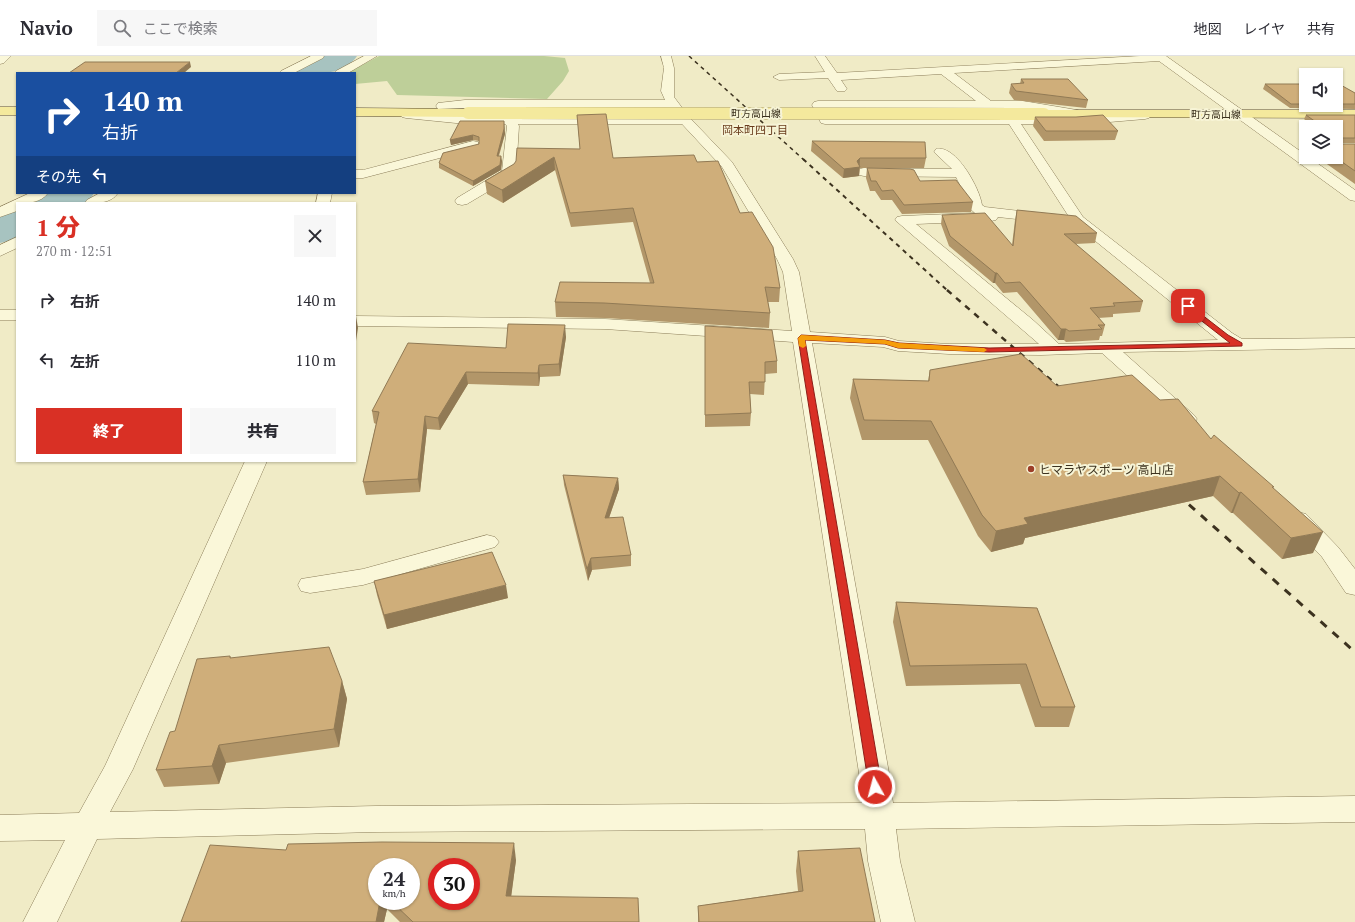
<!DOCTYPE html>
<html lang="ja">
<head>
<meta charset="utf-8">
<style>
  :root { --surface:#fff; --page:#f7f7f7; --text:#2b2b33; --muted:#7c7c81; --line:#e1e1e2; --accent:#d93025 }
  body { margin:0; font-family:"PT Serif","Noto Sans JP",serif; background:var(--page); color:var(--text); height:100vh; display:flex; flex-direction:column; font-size:15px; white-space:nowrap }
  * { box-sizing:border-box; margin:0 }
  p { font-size:13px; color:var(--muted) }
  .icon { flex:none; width:22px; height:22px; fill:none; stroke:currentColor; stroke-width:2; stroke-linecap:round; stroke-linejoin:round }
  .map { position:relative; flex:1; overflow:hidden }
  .sheet { position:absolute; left:16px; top:146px; width:340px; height:260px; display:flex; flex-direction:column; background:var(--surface); border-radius:0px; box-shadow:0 1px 3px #0004 }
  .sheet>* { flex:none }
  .guide { position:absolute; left:16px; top:16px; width:340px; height:122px; border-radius:0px; box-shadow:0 1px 3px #0004; background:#1a4fa0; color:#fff; overflow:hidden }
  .fabs { position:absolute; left:1299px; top:12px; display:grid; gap:8px }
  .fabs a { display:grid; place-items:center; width:44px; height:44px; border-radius:0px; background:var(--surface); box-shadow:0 1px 3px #0004; font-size:20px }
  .speed { position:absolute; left:368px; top:802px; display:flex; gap:8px; font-size:20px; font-weight:700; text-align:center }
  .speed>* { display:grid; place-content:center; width:52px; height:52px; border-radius:50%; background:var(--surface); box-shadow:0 1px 3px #0004; line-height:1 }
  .speed small { font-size:10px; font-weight:400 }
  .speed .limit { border:6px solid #d22; background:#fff; color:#111 }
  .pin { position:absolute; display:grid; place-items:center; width:34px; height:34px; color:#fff; margin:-17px; border-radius:8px; box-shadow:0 2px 6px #0006 }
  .me { position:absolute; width:44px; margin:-22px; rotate:353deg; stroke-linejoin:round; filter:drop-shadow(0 0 3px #0008) }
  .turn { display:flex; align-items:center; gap:14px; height:84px; padding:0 20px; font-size:18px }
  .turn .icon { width:52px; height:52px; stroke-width:2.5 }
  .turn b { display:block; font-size:28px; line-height:34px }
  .then { display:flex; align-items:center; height:38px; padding:0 20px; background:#0003; gap:8px; font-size:15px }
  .round { display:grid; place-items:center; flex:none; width:42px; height:42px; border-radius:0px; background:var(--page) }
  .head { display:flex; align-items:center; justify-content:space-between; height:68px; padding:0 20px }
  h1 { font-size:24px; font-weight:800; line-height:30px; color:var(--accent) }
  .button { display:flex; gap:8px; margin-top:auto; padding:8px 20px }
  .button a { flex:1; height:46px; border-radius:0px; background:var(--accent); color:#fff; font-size:16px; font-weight:800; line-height:46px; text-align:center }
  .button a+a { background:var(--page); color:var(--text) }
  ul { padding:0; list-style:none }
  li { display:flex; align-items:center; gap:12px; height:60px; padding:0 20px }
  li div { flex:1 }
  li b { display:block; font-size:15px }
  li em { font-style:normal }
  header { display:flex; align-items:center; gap:24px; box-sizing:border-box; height:56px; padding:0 20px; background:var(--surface); border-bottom:1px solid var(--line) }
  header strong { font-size:19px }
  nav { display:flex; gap:22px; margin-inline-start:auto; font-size:14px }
  .search { width:280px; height:36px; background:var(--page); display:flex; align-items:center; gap:10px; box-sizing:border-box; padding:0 14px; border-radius:0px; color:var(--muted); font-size:15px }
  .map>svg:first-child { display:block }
  .green { fill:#becf99 }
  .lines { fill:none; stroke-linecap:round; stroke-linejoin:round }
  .river { fill:#a7c3c0; fill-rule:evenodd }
  .minor-casing { stroke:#8c7e5a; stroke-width:1 }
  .major-casing { stroke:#5a4b2f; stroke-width:1 }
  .minor { fill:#faf7d9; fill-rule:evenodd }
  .major { fill:#f4e99d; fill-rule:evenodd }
  .rail-far3 { stroke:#3c321f; stroke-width:1.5; stroke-dasharray:4 4; stroke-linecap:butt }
  .rail-far2 { stroke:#3c321f; stroke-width:2; stroke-dasharray:4.5 4.5; stroke-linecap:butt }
  .rail-far1 { stroke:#3c321f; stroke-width:2.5; stroke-dasharray:6 6; stroke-linecap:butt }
  .rail { stroke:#3c321f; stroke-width:3; stroke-dasharray:8 8; stroke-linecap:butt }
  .major-bridge-casing { stroke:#5a4b2f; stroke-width:12; stroke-linecap:butt }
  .major-bridge { stroke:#f4e99d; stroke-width:12 }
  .wall { fill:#b29669; fill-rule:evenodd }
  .shaded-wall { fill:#917a55 }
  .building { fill:#cfae7a; stroke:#917a55; fill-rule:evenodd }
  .route { fill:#d93025; stroke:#8d1f18 }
  .slow { fill:#f59e0b }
  .poi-dot { fill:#9d3e28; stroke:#f7f4d6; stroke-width:1.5 }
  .labels { text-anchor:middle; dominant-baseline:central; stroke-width:4; stroke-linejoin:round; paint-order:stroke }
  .far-street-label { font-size:10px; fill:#3c321f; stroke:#f7f4d6 }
  .far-neighbourhood-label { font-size:11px; fill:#6a3c1d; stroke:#f7f4d6 }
  .poi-label { font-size:12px; fill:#3c321f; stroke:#f7f4d6; text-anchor:start }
</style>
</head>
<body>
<header>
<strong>Navio</strong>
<div class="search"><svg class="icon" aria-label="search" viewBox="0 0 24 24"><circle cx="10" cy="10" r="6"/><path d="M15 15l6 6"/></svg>ここで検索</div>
<nav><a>地図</a><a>レイヤ</a><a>共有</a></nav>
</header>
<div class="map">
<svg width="1355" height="866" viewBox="0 0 1355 866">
  <rect width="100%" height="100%" fill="#f0ebc6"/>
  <path class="green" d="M 379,0 L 544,0 L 565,2 L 569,15 L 563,25 L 547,43 L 397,39 L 387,25 L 355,28 L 355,17 L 347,17 Z"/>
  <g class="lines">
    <g class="river">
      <path d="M 321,0 L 357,0 C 343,21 317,17 295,17 L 299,11 Z"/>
      <path d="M 44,137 L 94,137 L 89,145 L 85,147 L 35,147 L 41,139 Z"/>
      <path d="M 17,155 L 17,183 L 0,187 L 0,160 Z"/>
    </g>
    <defs>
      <g id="minor">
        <path d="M 0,0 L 11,0 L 4,7 L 0,8 Z"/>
        <path d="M 311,0 L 324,0 L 323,2 L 294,17 L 279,17 L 281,15 Z"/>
        <path d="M 364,0 L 377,0 L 348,17 L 334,17 L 336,15 Z"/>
        <path d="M 661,0 L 671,0 L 674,12 L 674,41 L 689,61 L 732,106 L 793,203 L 799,216 L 810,276 L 885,281 L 899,285 L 949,288 L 1039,288 L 895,164 L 897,161 L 902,160 L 975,157 L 968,151 L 967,143 L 956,121 L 864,120 L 859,119 L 857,116 L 859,113 L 864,112 L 952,113 L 934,96 L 936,93 C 956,88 980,133 982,149 L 985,151 L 1045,158 L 1050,159 L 1052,162 L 1050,165 L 1045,166 L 998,161 L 996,164 L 991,165 L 916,168 L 1033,264 L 1059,288 L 1218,284 L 1073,167 L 1009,68 L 825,68 L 821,67 L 812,49 L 814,46 L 818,45 L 976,45 L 941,18 L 841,24 L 847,33 L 845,35 L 837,35 L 828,22 L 779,24 L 773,21 L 779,18 L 825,16 L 815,0 L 825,0 L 837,17 L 1140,0 L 1166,0 L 1355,134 L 1355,145 L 1350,144 L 1159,5 L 954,17 L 991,45 L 1023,45 L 1077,54 L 1081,55 L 1083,58 L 1080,61 L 1145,55 L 1149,56 L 1151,59 L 1149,62 L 1145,63 L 1074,69 L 1021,68 L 1083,161 L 1232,277 L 1242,283 L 1355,282 L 1355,292 L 1123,296 L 1194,359 L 1197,363 L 1194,367 L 1187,369 L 1180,367 L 1102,297 L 1041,299 L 949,298 L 898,295 L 883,291 L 812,287 L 889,717 L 893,747 L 1355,740 L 1355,766 L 896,773 L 900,805 L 915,866 L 881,866 L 868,805 L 865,773 L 376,776 L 97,783 L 57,866 L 23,866 L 65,784 L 0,785 L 0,759 L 79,757 L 105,710 L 245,405 L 267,405 L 133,713 L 110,756 L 376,750 L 862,747 L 859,717 L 793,286 L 605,273 L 355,270 L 355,260 L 605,263 L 792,275 L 783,216 L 777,203 L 722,111 L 682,68 L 518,68 L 519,70 L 516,117 L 514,120 L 467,148 L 462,149 L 457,148 L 455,145 L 457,142 L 502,115 L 507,70 L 505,68 L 466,68 L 406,62 L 402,61 L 400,58 L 402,55 L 406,54 L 466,60 L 676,60 L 670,52 L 465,52 L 438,53 L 436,50 L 438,47 L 465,44 L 665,44 L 661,35 L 664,12 ZM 826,53 L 1023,53 L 1075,61 L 829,60 Z"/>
        <path d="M 473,85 L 478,86 L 479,89 L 478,92 L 363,122 L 355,122 L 355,114 L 363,114 Z"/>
        <path d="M 30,137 L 48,137 C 41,147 28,147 17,147 L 17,155 L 0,161 L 0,151 Z"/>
        <path d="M 100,137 L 118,137 C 111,148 96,147 85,147 L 87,144 Z"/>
        <path d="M 318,137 L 332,137 L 330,147 L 316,147 Z"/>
        <path d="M 17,181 L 17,192 L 0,200 L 0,189 Z"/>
        <rect x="0" y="254" width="17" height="10"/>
        <path d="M 1298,456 L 1306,458 L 1338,491 L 1355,513 L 1355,539 L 1346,537 L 1322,501 L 1290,468 L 1287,463 L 1290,458 Z"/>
        <path d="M 487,479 L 495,481 L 499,486 L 495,491 L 363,529 L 310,537 L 301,535 L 298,529 L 301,523 L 363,513 Z"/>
      </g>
      <g id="major">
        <rect x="0" y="51" width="17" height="8"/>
        <path d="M 355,52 L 468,53 L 472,54 L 474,57 L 472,60 L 468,61 L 355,60 Z"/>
        <path d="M 1044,54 L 1355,54 L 1355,62 L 1040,61 L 1038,58 L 1040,55 Z"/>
      </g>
    </defs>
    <use href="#minor" class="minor-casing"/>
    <use href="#major" class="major-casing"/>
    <use href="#minor" class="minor"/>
    <use href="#major" class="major"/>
    <path class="rail-far3" d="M 689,0 L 804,104"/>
    <path class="rail-far2" d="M 803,103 L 948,235"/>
    <path class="rail-far1" d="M 947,234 L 1066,337"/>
    <path class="rail" d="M 1177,438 L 1355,596"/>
    <defs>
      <path id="major-bridge" d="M 468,57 L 1044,58"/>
    </defs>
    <use href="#major-bridge" class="major-bridge-casing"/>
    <use href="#major-bridge" class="major-bridge"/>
  </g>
  <g class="wall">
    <path d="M 1021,23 L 1088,44 L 1086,52 L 1014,44 L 1009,37 L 1011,28 L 1020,28 Z"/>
    <path d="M 1265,28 L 1306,28 L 1306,49 L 1336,49 L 1336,28 L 1355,37 L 1355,53 L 1290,52 L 1263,33 Z"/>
    <path d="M 577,59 L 613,102 L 697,106 L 740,157 L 780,232 L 779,246 L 768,246 L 770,257 L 769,272 L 605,262 L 556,261 L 555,246 L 650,227 L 633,166 L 571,171 L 555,114 L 503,147 L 487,138 L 485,125 L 580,93 Z"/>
    <path d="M 1306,59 L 1355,59 L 1355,87 L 1336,87 L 1336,71 L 1314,71 L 1304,63 Z"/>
    <path d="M 1035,61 L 1118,75 L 1115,84 L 1044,85 L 1033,70 Z"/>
    <path d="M 504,70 L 505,78 L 499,100 L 502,105 L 501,114 L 473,130 L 439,112 L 439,107 L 479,88 L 479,85 L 473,84 L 451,89 L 450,84 Z"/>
    <path d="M 812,85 L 926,102 L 924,112 L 860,112 L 859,120 L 843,122 L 811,95 Z"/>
    <path d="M 1355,88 L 1355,128 L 1317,101 L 1336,101 Z"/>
    <path d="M 867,112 L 920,125 L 973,146 L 971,156 L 902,158 L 892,144 L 881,144 L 875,135 L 870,135 L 866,122 Z"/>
    <path d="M 1017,154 L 1097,177 L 1095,187 L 1075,188 L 1143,245 L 1140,256 L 1113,258 L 1113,261 L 1098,262 L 1105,269 L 1102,280 L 1100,280 L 1099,284 L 1066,286 L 1064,284 L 1058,284 L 1017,236 L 1003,237 L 995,227 L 993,227 L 949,190 L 941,168 L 942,159 L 1012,189 L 1015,164 Z"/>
    <path d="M 566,281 L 560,320 L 540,321 L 539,330 L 468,328 L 440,374 L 427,373 L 420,436 L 366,439 L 363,426 L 376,368 L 374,367 L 372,355 L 506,292 Z"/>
    <path d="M 705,281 L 777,305 L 777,317 L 765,318 L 764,339 L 750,338 L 751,357 L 750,370 L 705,371 Z"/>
    <path d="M 930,314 L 1160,344 L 1211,383 L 1273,432 L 1313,497 L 1282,503 L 1233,457 L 1231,457 L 1213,440 L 1025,482 L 1023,488 L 991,496 L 978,480 L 928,384 L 862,384 L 850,342 L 853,323 L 928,325 Z"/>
    <path d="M 563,419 L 618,422 L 619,433 L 609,462 L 631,499 L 631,510 L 592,514 L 588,525 L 564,429 Z"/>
    <path d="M 374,525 L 508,542 L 387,573 L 377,539 Z"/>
    <path d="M 896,546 L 1037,552 L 1075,651 L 1069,671 L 1035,671 L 1020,628 L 906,630 L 893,566 Z"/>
    <path d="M 230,600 L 231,602 L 342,625 L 347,643 L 339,691 L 226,707 L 219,728 L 164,731 L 156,714 L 175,675 Z"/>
    <path d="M 286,794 L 516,804 L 511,840 L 639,866 L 400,866 L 387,853 L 384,866 L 181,866 ZM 377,811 L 411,845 L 377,845 Z"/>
    <path d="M 798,795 L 875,866 L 698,866 L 698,850 L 798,835 L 796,815 Z"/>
  </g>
  <g class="shaded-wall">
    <path d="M 190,6 L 191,11 L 184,17 L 176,17 Z"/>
    <path d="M 504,65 L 505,78 L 497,104 L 497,100 Z"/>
    <path d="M 473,79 L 473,84 L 451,89 L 450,84 Z"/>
    <path d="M 501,100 L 502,105 L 501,114 L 473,130 L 473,125 Z"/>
    <path d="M 554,101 L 555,114 L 503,147 L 502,134 Z"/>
    <path d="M 860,102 L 859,120 L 843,122 L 844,113 L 857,105 Z"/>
    <path d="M 995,217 L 997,217 L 995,227 L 993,227 Z"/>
    <path d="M 356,260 L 358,272 L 355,291 L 355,264 Z"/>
    <path d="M 565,269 L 566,281 L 560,320 L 559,308 Z"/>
    <path d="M 1061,273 L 1066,273 L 1064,284 L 1058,284 Z"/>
    <path d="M 539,309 L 540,321 L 539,330 L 538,317 Z"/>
    <path d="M 466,316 L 468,328 L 440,374 L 438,362 Z"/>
    <path d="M 425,360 L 427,373 L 420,436 L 418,423 Z"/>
    <path d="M 1220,420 L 1213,440 L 1025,482 L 1023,488 L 991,496 L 996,475 L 1024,462 Z"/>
    <path d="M 618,422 L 619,433 L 605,473 L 605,462 Z"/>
    <path d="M 1241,436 L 1233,457 L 1231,457 L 1239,437 Z"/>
    <path d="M 1323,476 L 1313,497 L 1282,503 L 1291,482 Z"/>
    <path d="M 591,502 L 592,514 L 588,525 L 587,513 Z"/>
    <path d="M 506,529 L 508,542 L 387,573 L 384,559 Z"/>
    <path d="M 342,625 L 347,643 L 339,691 L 334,673 Z"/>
    <path d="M 219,689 L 226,707 L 219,728 L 212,710 Z"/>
    <path d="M 514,787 L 516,804 L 509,857 L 506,840 Z"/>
    <path d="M 380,845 L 384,845 L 387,853 L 384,866 L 376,866 Z"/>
  </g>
  <g class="building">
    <path d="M 85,6 L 190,6 L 176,17 L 69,17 Z"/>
    <path d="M 1021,23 L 1068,23 L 1088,44 L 1016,35 L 1011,28 L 1024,27 Z"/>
    <path d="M 1265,28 L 1306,28 L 1306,48 L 1291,48 Z"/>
    <path d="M 1336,28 L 1339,28 L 1355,37 L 1355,48 L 1336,48 Z"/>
    <path d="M 606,58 L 613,102 L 694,99 L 697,106 L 718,105 L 740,157 L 752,156 L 773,191 L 780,232 L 765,231 L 770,257 L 604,247 L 555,246 L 560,226 L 654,227 L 633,152 L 570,157 L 554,101 L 502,134 L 485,125 L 514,108 L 516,105 L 517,92 L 580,93 L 577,59 Z"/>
    <path d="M 1103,59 L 1118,75 L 1046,75 L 1035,61 L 1076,61 Z"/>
    <path d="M 1306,59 L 1355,59 L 1355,82 L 1338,82 L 1336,81 L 1336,71 L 1323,71 Z"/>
    <path d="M 460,65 L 504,65 L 504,73 L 497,100 L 501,100 L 500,109 L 473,125 L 439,107 L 443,97 L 479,88 L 479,81 L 473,79 L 450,84 Z"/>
    <path d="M 812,85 L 925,86 L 926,102 L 860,102 L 857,105 L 860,111 L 844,113 Z"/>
    <path d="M 1336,88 L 1355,88 L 1355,115 L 1335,101 L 1336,101 Z"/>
    <path d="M 867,112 L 910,113 L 914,114 L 920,125 L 956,124 L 973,146 L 904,149 L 893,134 L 882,135 L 876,125 L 871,125 Z"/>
    <path d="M 1017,154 L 1076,160 L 1097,177 L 1064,178 L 1143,245 L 1113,247 L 1115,250 L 1090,252 L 1105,269 L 1098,269 L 1102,273 L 1069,275 L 1066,273 L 1061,273 L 1020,226 L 1005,227 L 997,217 L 995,217 L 950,180 L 942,159 L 985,157 L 1013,190 Z"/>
    <path d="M 508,268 L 565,269 L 559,308 L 539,309 L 538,317 L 466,316 L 438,362 L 425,360 L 418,423 L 363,426 L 379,356 L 372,355 L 408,287 L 506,292 Z"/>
    <path d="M 705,270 L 772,274 L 777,305 L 765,306 L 765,326 L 749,326 L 751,357 L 705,359 Z"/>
    <path d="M 1021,298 L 1057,330 L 1132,319 L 1160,344 L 1178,343 L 1211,383 L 1214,379 L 1221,385 L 1274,431 L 1272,431 L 1323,476 L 1291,482 L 1241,436 L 1239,437 L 1220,420 L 1024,462 L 1028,468 L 996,475 L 982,459 L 931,365 L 864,364 L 853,323 L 929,325 L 930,314 Z"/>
    <path d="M 563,419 L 618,422 L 605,462 L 623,461 L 631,499 L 591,502 L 587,513 Z"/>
    <path d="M 492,496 L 506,529 L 384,559 L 374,525 Z"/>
    <path d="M 896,546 L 1037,552 L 1075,651 L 1041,651 L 1026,608 L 910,610 Z"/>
    <path d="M 329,591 L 342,625 L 334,673 L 219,689 L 212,710 L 156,714 L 170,676 L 175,675 L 197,603 L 230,600 L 230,602 Z"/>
    <path d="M 382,786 L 514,787 L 506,840 L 638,842 L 639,866 L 413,866 L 391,845 L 411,845 L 411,811 L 377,811 L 377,845 L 380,845 L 376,866 L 181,866 L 210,789 L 286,794 L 288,788 ZM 437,811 L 471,811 L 471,845 L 437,845 Z"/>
    <path d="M 860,792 L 875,866 L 699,866 L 698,850 L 803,835 L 798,795 Z"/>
  </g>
  <path class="route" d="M 1188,248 L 1228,279 L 1242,287 L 1242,290 L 989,296 L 898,292 L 885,288 L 805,284 L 882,731 L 880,735 L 875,736 L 871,735 L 869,731 L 798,282 L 801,279 L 885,284 L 899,287 L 989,292 L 1230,287 L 1185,252 L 1184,250 Z"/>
  <path class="slow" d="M 801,279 L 885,284 L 899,287 L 984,292 L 987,294 L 984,296 L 898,292 L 885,288 L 805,284 L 806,290 L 803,292 L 799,290 L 798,282 Z"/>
  <circle class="poi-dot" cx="1031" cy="413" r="4"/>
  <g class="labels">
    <g class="far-street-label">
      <text x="756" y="57">町方高山線</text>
      <text x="1216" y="58">町方高山線</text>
    </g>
    <g class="far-neighbourhood-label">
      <text x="755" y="74">岡本町四丁目</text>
    </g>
    <g class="poi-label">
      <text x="1039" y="413">ヒマラヤスポーツ 高山店</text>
    </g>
  </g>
</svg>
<div class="fabs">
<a><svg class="icon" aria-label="sound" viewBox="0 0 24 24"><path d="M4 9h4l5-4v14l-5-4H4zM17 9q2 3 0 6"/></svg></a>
<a><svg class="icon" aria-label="layers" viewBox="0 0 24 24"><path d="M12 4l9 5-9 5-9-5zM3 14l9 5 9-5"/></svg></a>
</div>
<div class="speed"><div>24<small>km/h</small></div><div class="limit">30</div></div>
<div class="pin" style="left:1188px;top:250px;background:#d93025"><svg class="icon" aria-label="arrive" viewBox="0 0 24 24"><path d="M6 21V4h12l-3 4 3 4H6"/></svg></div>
<svg class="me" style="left:875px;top:731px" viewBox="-20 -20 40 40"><circle r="17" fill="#d93025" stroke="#fff" stroke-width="3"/><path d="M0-11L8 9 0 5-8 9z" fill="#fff"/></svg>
<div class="guide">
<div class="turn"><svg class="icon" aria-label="right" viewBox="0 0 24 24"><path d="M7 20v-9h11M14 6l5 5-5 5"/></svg><div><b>140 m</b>右折</div></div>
<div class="then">その先<svg class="icon" aria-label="left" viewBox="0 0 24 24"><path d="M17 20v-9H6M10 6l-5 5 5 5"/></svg></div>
</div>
<section class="sheet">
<div class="head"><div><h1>1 分</h1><p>270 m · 12:51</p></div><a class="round"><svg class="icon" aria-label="close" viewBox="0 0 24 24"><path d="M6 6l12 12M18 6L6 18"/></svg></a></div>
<ul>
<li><svg class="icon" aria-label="right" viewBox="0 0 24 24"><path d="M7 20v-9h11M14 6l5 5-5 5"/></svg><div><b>右折</b></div><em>140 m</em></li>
<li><svg class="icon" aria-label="left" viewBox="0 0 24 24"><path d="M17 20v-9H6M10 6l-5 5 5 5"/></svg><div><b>左折</b></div><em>110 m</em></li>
</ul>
<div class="button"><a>終了</a><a>共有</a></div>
</section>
</div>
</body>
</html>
